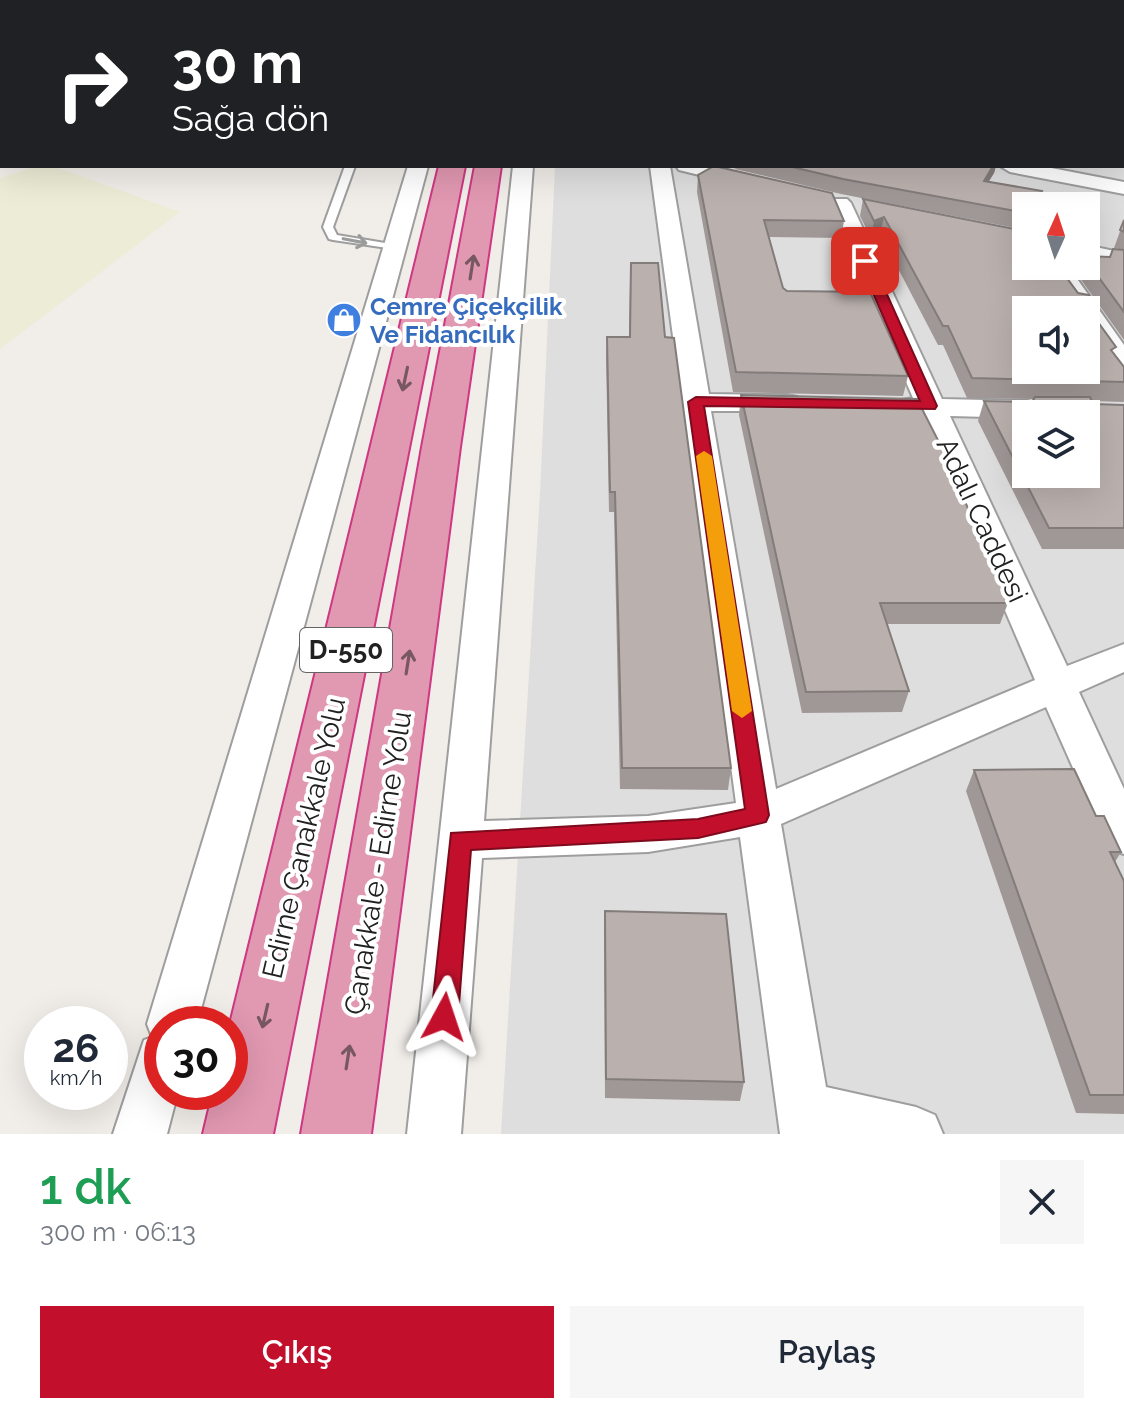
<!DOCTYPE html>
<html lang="tr">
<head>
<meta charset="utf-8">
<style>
  :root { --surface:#fff; --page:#f6f6f7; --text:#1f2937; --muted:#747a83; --accent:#c2102c }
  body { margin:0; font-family:Raleway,sans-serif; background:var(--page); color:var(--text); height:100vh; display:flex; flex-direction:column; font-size:30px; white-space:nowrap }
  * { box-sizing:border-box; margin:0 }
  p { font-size:26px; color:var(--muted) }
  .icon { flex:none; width:44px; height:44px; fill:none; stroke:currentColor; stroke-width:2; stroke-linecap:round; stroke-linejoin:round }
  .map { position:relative; height:1134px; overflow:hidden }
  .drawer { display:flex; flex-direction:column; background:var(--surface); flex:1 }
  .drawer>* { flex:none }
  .top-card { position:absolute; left:0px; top:0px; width:1124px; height:168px; box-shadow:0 8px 32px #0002; background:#202124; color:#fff; overflow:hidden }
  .needle { width:52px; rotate:3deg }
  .controls { position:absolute; left:1012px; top:192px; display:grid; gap:16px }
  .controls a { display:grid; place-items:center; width:88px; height:88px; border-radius:0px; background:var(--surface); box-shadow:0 8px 32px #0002; font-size:40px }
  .speed { position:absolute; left:24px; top:1006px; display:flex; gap:16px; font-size:40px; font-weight:700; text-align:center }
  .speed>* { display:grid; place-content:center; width:104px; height:104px; border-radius:50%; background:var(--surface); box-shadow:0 8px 32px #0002; line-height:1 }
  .speed small { font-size:20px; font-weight:400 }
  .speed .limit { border:12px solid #d22; background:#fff; color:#111 }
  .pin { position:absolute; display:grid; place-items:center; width:68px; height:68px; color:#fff; margin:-34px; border-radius:16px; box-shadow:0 4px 12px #0006 }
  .me { position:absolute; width:88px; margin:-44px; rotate:5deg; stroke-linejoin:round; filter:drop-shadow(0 0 6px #0008) }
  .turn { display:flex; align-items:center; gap:28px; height:168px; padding:0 40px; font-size:36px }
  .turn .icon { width:104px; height:104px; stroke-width:2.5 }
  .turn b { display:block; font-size:56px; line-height:68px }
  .round { display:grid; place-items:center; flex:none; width:84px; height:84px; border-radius:0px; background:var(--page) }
  .head { display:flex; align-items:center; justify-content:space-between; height:136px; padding:0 40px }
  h1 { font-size:48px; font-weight:600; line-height:60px; color:#1e9e55 }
  .primary-button { display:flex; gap:16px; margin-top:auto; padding:16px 40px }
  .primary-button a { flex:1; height:92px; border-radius:0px; background:var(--accent); color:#fff; font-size:32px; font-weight:600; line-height:92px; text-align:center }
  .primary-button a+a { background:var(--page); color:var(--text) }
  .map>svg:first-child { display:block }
  .residential { fill:#dfdede; fill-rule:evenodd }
  .farmland { fill:#edecd6 }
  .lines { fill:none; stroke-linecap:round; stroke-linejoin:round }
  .lane-casing { stroke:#9e9e9e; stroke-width:4 }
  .street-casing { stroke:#9e9e9e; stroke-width:4 }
  .highway-casing { stroke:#ce3782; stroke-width:4 }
  .lane { fill:#fff; fill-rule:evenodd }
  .street { fill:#fff; fill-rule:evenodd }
  .highway { fill:#e198b1; fill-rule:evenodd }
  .wall { fill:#a09896 }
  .shaded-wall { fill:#827c7a }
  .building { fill:#bab1ae; stroke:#827c7a; stroke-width:2; fill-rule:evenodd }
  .oneway { stroke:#9b9b9b }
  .oneway2 { stroke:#775762 }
  .route { fill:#c2102c; stroke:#7e0a1d; stroke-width:2 }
  .slow { fill:#f59e0b }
  .labels { text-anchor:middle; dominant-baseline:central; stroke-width:8; stroke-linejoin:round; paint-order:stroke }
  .far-shop-label { font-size:24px; font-weight:bold; fill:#366cbe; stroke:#fff; text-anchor:start }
  .shield { fill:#fff; stroke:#646464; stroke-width:2 }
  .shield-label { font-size:26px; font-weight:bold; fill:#212121 }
  .street-label { font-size:28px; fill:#212121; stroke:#fff }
</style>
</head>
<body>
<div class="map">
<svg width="1124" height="1134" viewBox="0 0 1124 1134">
  <rect width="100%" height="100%" fill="#f1ede9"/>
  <path class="residential" d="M 571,0 L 1124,0 L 1124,1134 L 501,1134 L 540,493 L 555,166 L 1122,166 L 1122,2 ZM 1026,206 L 1086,206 L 1086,266 L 1026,266 ZM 1026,310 L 1086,310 L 1086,370 L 1026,370 ZM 1026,414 L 1086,414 L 1086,474 L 1026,474 Z"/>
  <path class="farmland" d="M 38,166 L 53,166 L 180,212 L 0,349 L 0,178 Z"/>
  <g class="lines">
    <defs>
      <path id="lane" d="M 345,166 L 355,166 L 333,227 L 337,235 L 397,245 L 401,246 L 401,250 L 333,240 L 329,239 L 323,227 Z"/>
      <g id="street">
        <rect x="439" y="0" width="14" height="2"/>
        <path d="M 548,0 L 562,0 L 547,2 Z"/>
        <path d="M 619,0 L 633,0 L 634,2 L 620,2 Z"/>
        <path d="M 706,0 L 791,0 L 705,2 Z"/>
        <path d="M 890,0 L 905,0 L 906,2 L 891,2 Z"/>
        <rect x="0" y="71" width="2" height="10"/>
        <rect x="1122" y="72" width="2" height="10"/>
        <path d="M 1122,134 L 1124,135 L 1124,147 L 1122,146 Z"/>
        <path d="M 408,166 L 428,166 L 197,1024 L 162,1024 L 162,1092 L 178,1092 L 167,1134 L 113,1134 L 144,1040 L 152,1037 L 147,1024 Z"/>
        <path d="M 513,166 L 533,166 L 484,821 L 648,816 L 736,803 L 650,166 L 670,166 L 709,394 L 787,395 L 797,397 L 801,403 L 797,409 L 787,411 L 711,411 L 776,789 L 1035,680 L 921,415 L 902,412 L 898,406 L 902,400 L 913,398 L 829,203 L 833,199 L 847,199 L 851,203 L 942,399 L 1027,401 L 1037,404 L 1041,410 L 1038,414 L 1026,414 L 1026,418 L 950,416 L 1067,666 L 1124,644 L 1124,672 L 1079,692 L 1124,789 L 1124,854 L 1109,849 L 1046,707 L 781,824 L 826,1087 L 916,1107 L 935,1115 L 943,1134 L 780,1134 L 740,837 L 648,852 L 482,858 L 461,1134 L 407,1134 Z"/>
        <path d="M 676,166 L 711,166 L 755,177 L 758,181 L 748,187 L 679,170 Z"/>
        <path d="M 1000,166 L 1041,166 L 1124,182 L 1124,194 L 1010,172 Z"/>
        <path d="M 1086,245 L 1124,253 L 1124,267 L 1086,259 Z"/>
        <path d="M 1044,266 L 1068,266 L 1124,345 L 1124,372 L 1115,370 L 1086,328 L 1086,310 L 1074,310 Z"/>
      </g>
      <g id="highway">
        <rect x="481" y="0" width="18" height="2"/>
        <path d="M 439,166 L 465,166 L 273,1134 L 203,1134 L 213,1092 L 230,1092 L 230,1024 Z"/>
        <path d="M 475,166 L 501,166 L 460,447 L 371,1134 L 301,1134 L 422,447 Z"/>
      </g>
    </defs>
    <use href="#lane" class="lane-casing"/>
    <use href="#street" class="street-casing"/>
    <use href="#highway" class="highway-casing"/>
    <use href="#lane" class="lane"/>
    <use href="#street" class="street"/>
    <use href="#highway" class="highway"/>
  </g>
  <g class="wall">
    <path d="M 1014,0 L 1124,0 L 1124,70 L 1122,70 L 1122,2 L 1018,2 Z"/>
    <path d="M 736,166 L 996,166 L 994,173 L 988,182 L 1042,191 L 1037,206 L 1026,206 L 1026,230 L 841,194 L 735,169 Z"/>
    <path d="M 698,175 L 844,221 L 841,238 L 769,237 L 783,288 L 908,376 L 903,396 L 733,392 L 697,192 Z"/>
    <path d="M 863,199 L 1026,266 L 1090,311 L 1113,353 L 1124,367 L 1124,402 L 1092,401 L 1093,404 L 1124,405 L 1124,549 L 1042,549 L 978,421 L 984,401 L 1032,402 L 1034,399 L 967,398 L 943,345 L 938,345 L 880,234 L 871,238 L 860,216 Z"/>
    <path d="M 1124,220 L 1124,340 L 1077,274 L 1080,266 L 1086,266 L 1086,256 L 1110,257 L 1124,250 L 1114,248 Z"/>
    <path d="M 630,281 L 665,337 L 731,768 L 728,790 L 620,789 L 614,512 L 609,512 L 606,356 L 607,337 L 629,337 Z"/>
    <path d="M 741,395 L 1008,603 L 1000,624 L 887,624 L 909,691 L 902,712 L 802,713 L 739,415 Z"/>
    <path d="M 974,770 L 1096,816 L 1121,852 L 1115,862 L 1124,881 L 1124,1114 L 1076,1113 L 966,791 Z"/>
    <path d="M 605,911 L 744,1082 L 740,1101 L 605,1098 L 604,932 Z"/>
  </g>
  <g class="shaded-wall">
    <path d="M 993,166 L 996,166 L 994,173 L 980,196 L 984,181 Z"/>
    <path d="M 884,217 L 880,234 L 871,238 L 874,221 Z"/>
  </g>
  <g class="building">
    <path d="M 369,0 L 396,0 L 395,2 L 366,2 Z"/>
    <path d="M 650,0 L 691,0 L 692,2 L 651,2 Z"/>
    <path d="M 819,0 L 883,0 L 885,2 L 821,2 Z"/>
    <path d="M 1039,0 L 1124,0 L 1122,19 L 1124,20 L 1124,36 L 1122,35 L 1122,2 L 1044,2 Z"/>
    <path d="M 1124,41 L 1124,59 L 1123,65 L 1122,42 Z"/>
    <path d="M 714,166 L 832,193 L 844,221 L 764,220 L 783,288 L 787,291 L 870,292 L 908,376 L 736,372 L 698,175 Z"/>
    <path d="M 788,166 L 993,166 L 984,181 L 1042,191 L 1035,206 L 1026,206 L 1026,213 L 843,179 Z"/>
    <path d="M 863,199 L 1024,231 L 1026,234 L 1026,266 L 1058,266 L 1078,293 L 1089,295 L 1090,311 L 1116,347 L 1111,350 L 1124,367 L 1124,382 L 972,378 L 948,326 L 943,326 L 884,217 L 874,221 ZM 1026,310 L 1086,310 L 1086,370 L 1026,370 Z"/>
    <path d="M 1124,220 L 1124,232 L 1120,230 Z"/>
    <path d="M 1113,249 L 1124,250 L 1124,312 L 1086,260 L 1086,256 L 1110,257 Z"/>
    <path d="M 631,263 L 658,263 L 665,337 L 674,338 L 731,768 L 622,768 L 615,492 L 610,492 L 607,337 L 630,337 Z"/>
    <path d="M 741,395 L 917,399 L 945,454 L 1008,603 L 880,603 L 909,691 L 806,692 Z"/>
    <path d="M 1035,397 L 1090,397 L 1093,404 L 1124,405 L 1124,528 L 1049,528 L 984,401 L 1032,402 ZM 1026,414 L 1086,414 L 1086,474 L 1026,474 Z"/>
    <path d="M 1074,769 L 1096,816 L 1104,816 L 1121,852 L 1110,852 L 1124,881 L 1124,1095 L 1090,1095 L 974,770 Z"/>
    <path d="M 605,911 L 726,914 L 744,1082 L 606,1079 Z"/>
  </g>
  <defs><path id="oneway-shaft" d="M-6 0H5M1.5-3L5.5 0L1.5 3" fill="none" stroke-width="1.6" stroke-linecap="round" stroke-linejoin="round" transform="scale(2)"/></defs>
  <use class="oneway" href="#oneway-shaft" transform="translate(355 241) rotate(11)"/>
  <g class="oneway2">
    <use href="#oneway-shaft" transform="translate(472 267) rotate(-81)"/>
    <use href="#oneway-shaft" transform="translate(405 379) rotate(102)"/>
    <use href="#oneway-shaft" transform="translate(408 662) rotate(-81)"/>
    <use href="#oneway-shaft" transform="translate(265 1016) rotate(103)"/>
    <use href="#oneway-shaft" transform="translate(348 1057) rotate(-81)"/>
  </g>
  <path class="route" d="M 865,257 L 872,261 L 937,406 L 935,409 L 704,406 L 769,815 L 766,822 L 698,838 L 471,850 L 458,1017 L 454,1026 L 444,1029 L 435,1026 L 431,1017 L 451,833 L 698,819 L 745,809 L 688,402 L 696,397 L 920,401 L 859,261 Z"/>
  <path class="slow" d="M 704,451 L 712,456 L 752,711 L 742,718 L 732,711 L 696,456 Z"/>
  <defs>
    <symbol id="shop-disc" viewBox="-11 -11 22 22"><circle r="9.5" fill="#3f7fe0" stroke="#fff"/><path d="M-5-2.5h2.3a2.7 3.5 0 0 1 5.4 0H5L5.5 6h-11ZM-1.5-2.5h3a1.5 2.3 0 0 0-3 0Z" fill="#fff"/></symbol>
  </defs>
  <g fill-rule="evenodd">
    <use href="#shop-disc" x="324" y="300" width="40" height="40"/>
  </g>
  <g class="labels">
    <g class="far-shop-label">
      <text x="370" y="306">Cemre Çiçekçilik<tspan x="370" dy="28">Ve Fidancılık</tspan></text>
    </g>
    <rect class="shield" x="300" y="628" width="92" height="44" rx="6"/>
    <g class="shield-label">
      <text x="346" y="650">D-550</text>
    </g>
    <g class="street-label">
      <text transform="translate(982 520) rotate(65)">Adalı Caddesi</text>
      <text transform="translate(304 838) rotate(-77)">Edirne Çanakkale Yolu</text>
      <text transform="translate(378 863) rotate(-81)">Çanakkale - Edirne Yolu</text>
    </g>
  </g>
</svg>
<div class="controls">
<a><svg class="needle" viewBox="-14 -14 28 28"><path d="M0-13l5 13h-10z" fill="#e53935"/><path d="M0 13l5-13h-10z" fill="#747a83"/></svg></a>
<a><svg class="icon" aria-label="sound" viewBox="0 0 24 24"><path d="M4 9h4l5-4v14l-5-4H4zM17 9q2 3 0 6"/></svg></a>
<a><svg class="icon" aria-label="layers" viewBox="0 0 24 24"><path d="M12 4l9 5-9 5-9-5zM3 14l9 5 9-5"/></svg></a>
</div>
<div class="speed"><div>26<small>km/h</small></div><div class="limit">30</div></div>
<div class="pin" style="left:865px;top:261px;background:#d93025"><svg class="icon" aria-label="arrive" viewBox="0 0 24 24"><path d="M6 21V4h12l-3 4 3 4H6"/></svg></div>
<svg class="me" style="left:444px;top:1017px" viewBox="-20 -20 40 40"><path d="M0-17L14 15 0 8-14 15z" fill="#c2102c" stroke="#fff" stroke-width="4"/></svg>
<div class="top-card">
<div class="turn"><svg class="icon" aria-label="right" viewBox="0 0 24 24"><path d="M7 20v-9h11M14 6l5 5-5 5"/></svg><div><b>30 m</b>Sağa dön</div></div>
</div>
</div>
<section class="drawer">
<div class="head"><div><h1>1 dk</h1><p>300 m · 06:13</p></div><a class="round"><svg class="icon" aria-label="close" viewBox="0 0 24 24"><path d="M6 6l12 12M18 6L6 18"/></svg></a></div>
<div class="primary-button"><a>Çıkış</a><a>Paylaş</a></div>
</section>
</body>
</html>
